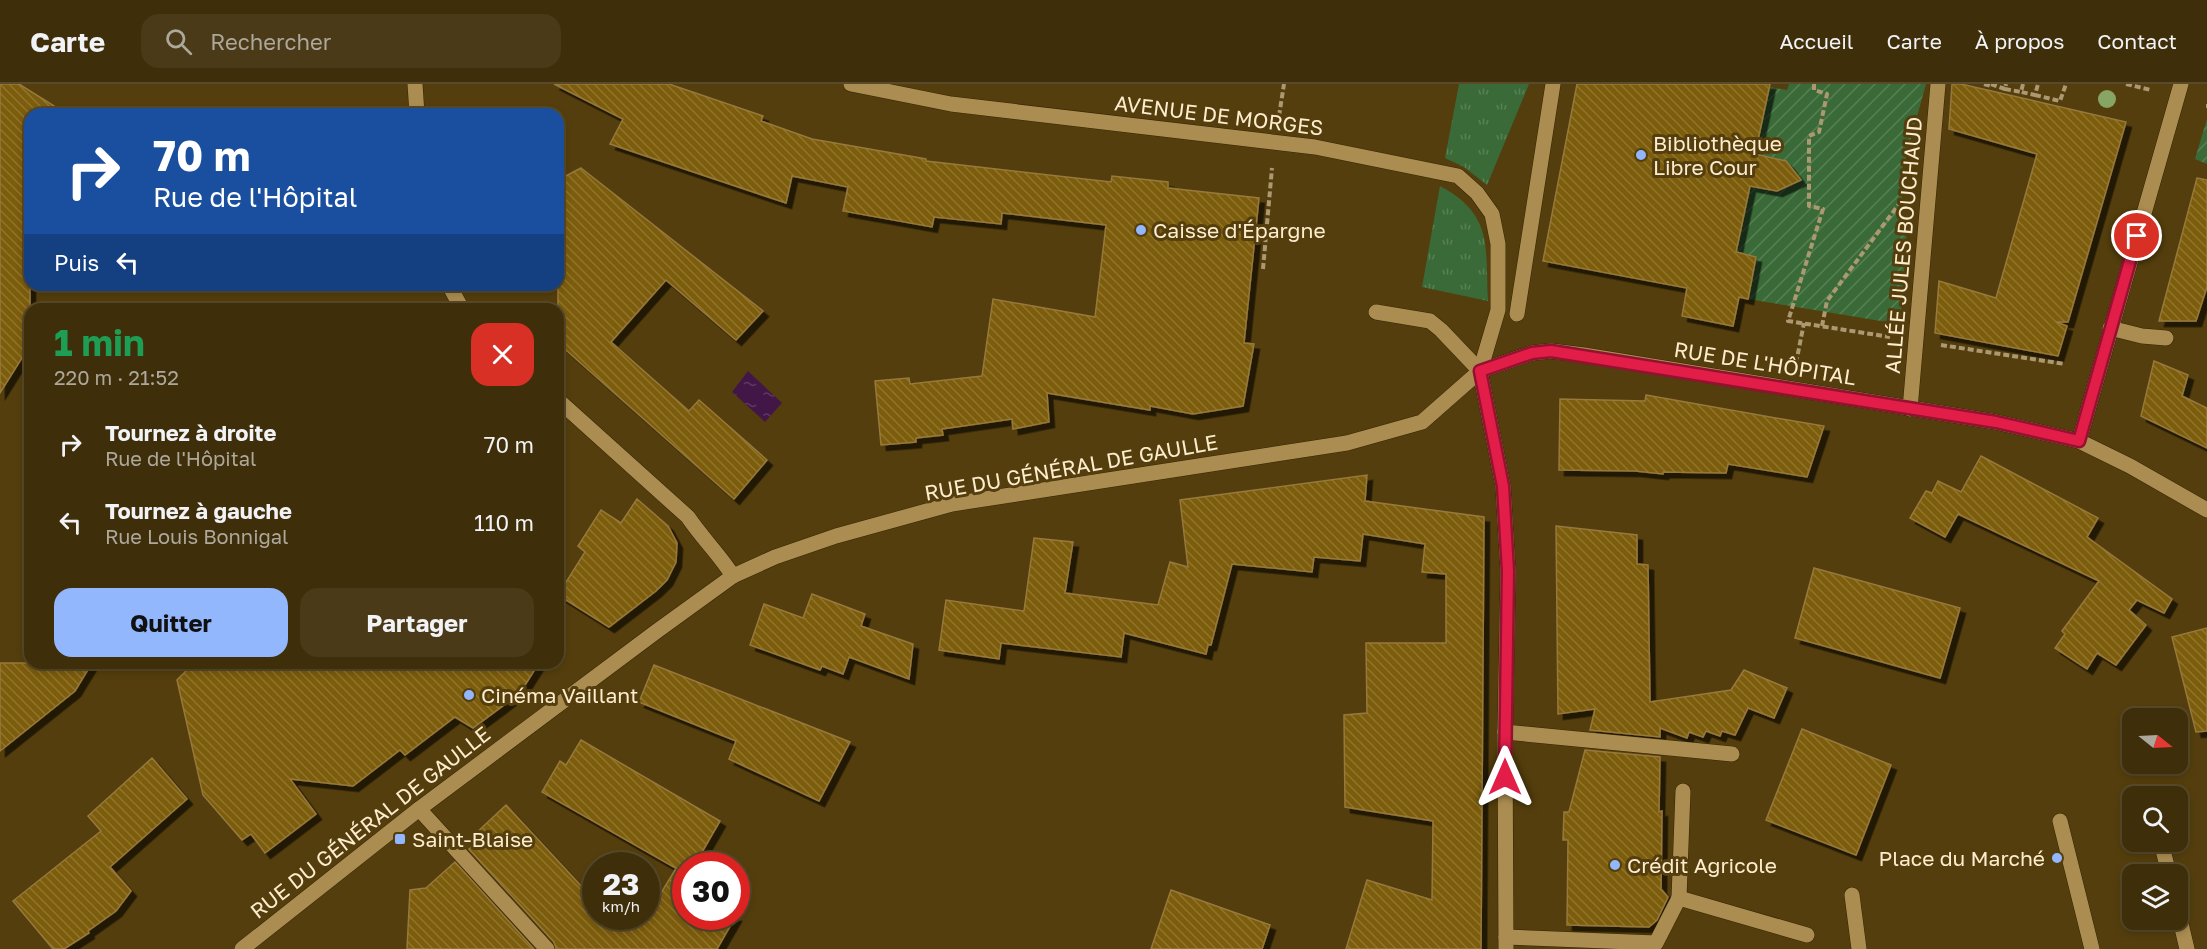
<!DOCTYPE html>
<html lang="fr">
<head>
<meta charset="utf-8">
<style>
  :root { --surface:#3f2e0a; --page:#4a3a18; --text:#f1f3f6; --muted:#ada89c; --line:#584a2b; --accent:#93b7fd }
  body { margin:0; font-family:"Golos Text",sans-serif; background:var(--page); color:var(--text); height:100vh; display:flex; flex-direction:column; font-size:22px; white-space:nowrap }
  * { box-sizing:border-box; margin:0 }
  p { font-size:20px; color:var(--muted) }
  .icon { flex:none; width:33px; height:33px; fill:none; stroke:currentColor; stroke-width:2; stroke-linecap:round; stroke-linejoin:round }
  .map { position:relative; flex:1; overflow:hidden }
  .sheet { position:absolute; left:24px; top:219px; width:540px; height:366px; display:flex; flex-direction:column; background:var(--surface); border-radius:18px; box-shadow:0 3px 9px #0003,0 0 0 2px var(--line) }
  .sheet>* { flex:none }
  .top-card { position:absolute; left:24px; top:24px; width:540px; height:183px; border-radius:18px; box-shadow:0 3px 9px #0003,0 0 0 2px var(--line); background:#1a4fa0; color:#fff; overflow:hidden }
  .needle { width:39px; rotate:108deg }
  .controls { position:absolute; left:2122px; top:624px; display:grid; gap:12px }
  .controls a { display:grid; place-items:center; width:66px; height:66px; border-radius:12px; background:var(--surface); box-shadow:0 3px 9px #0003,0 0 0 2px var(--line); font-size:30px }
  .speed { position:absolute; left:582px; top:768px; display:flex; gap:12px; font-size:30px; font-weight:700; text-align:center }
  .speed>* { display:grid; place-content:center; width:78px; height:78px; border-radius:50%; background:var(--surface); box-shadow:0 3px 9px #0003,0 0 0 2px var(--line); line-height:1 }
  .speed small { font-size:15px; font-weight:400 }
  .speed .limit { border:9px solid #d22; background:#fff; color:#111 }
  .pin { position:absolute; display:grid; place-items:center; width:51px; height:51px; color:#fff; margin:-26px; border:3px solid #fff; border-radius:50%; box-shadow:0 2px 6px #0007 }
  .me { position:absolute; width:66px; margin:-33px; rotate:0deg; stroke-linejoin:round; filter:drop-shadow(0 0 4px #0008) }
  .turn { display:flex; align-items:center; gap:21px; height:126px; padding:0 30px; font-size:27px }
  .turn .icon { width:78px; height:78px; stroke-width:2.5 }
  .turn b { display:block; font-size:42px; line-height:51px }
  .then { display:flex; align-items:center; height:57px; padding:0 30px; background:#0003; gap:12px; font-size:22px }
  .round { display:grid; place-items:center; flex:none; width:63px; height:63px; border-radius:18px; background:var(--page) }
  .overview { display:flex; align-items:center; justify-content:space-between; height:102px; padding:0 30px }
  h1 { font-size:36px; font-weight:700; line-height:45px; color:#1e9e55 }
  .action { display:flex; gap:12px; margin-top:auto; padding:12px 30px }
  .action a { flex:1; height:69px; border-radius:18px; background:var(--accent); color:#111; font-size:24px; font-weight:700; line-height:69px; text-align:center }
  .action a+a { background:var(--page); color:var(--text) }
  ul { padding:0; list-style:none }
  li { display:flex; align-items:center; gap:18px; height:78px; padding:0 30px }
  li div { flex:1 }
  li b { display:block; font-size:22px }
  li em { font-style:normal }
  header { display:flex; align-items:center; gap:36px; box-sizing:border-box; height:84px; padding:0 30px; background:var(--surface); border-bottom:2px solid var(--line) }
  header strong { font-size:28px }
  nav { display:flex; gap:33px; margin-inline-start:auto; font-size:21px }
  .search { width:420px; height:54px; background:var(--page); display:flex; align-items:center; gap:15px; box-sizing:border-box; padding:0 21px; border-radius:18px; color:var(--muted); font-size:22px }
  .map>svg:first-child { display:block }
  .grass { fill:url(#grass-tufts) }
  .garden { fill:url(#garden-furrows) }
  .water { fill:url(#water-ripples) }
  .building { fill:url(#building-back-hatch); stroke:#97793c; stroke-width:1.5; filter:url(#shadow) }
  .lines { fill:none; stroke-linecap:round; stroke-linejoin:round }
  .minor-casing { stroke:#352604; stroke-width:16 }
  .path { stroke:#ac9972; stroke-width:4; stroke-dasharray:6 3; stroke-linecap:butt }
  .minor { stroke:#ac8d51; stroke-width:15 }
  .tree { fill:#87a564 }
  .route-casing { stroke:#92132f; stroke-width:15 }
  .route { stroke:#e11d48; stroke-width:10 }
  .poi-dot { fill:#93b7fd; stroke:#543e0d; stroke-width:2 }
  .labels { text-anchor:middle; dominant-baseline:central; stroke-width:6; stroke-linejoin:round; paint-order:stroke }
  .street-label { font-size:21px; fill:#fdedce; stroke:#543e0d }
  .poi-label { font-size:21px; fill:#fdedce; stroke:#543e0d; text-anchor:start }
</style>
</head>
<body>
<header>
<strong>Carte</strong>
<div class="search"><svg class="icon" aria-label="search" viewBox="0 0 24 24"><circle cx="10" cy="10" r="6"/><path d="M15 15l6 6"/></svg>Rechercher</div>
<nav><a>Accueil</a><a>Carte</a><a>À propos</a><a>Contact</a></nav>
</header>
<div class="map">
<svg width="2207" height="865" viewBox="0 0 2207 865">
  <defs>
    <pattern id="grass-tufts" width="24" height="20" patternUnits="userSpaceOnUse" patternTransform="scale(1.5)"><rect width="24" height="20" fill="#3a6a38"/><path d="M3 7l-1-3M5 7V3M7 7l1-3M15 17l-1-3M17 17v-4M19 17l1-3" fill="none" stroke="#578054"/></pattern>
    <pattern id="garden-furrows" width="10" height="10" patternUnits="userSpaceOnUse" patternTransform="scale(1.5)"><rect width="10" height="10" fill="#3a6a38"/><path d="M-1 1l2-2M0 10L10 0M9 11l2-2" fill="none" stroke="#578054"/></pattern>
    <pattern id="water-ripples" width="26" height="14" patternUnits="userSpaceOnUse" patternTransform="scale(1.5)"><rect width="26" height="14" fill="#421748"/><path d="M2 4q2-2 4 0t4 0M15 11q2-2 4 0t4 0" fill="none" stroke="#5e3961"/></pattern>
    <pattern id="building-back-hatch" width="6" height="6" patternUnits="userSpaceOnUse" patternTransform="scale(1.5)"><rect width="6" height="6" fill="#7c5c0a"/><path d="M-1 5l2 2M0 0l6 6M5-1l2 2" fill="none" stroke="#90742c"/></pattern>
    <filter id="shadow"><feDropShadow dx="5.5" dy="5.5" stdDeviation="0" flood-color="#0009"/></filter>
  </defs>
  <rect width="100%" height="100%" fill="#543e0d"/>
  <g class="grass">
    <path d="M 1459,0 L 1529,0 L 1487,101 L 1464,83 L 1445,74 Z"/>
    <path d="M 1440,102 C 1494,131 1485,163 1488,217 L 1422,203 Z"/>
  </g>
  <g class="garden">
    <path d="M 1789,0 L 1926,0 L 1900,94 L 1909,179 L 1899,240 L 1748,215 L 1756,173 L 1736,168 L 1750,102 L 1777,108 L 1779,103 L 1785,104 L 1794,99 L 1795,89 L 1790,82 L 1784,80 L 1784,76 L 1755,70 L 1769,3 L 1787,6 Z"/>
    <path d="M 2207,35 L 2207,80 L 2195,75 Z"/>
  </g>
  <path class="water" d="M 748,287 L 782,319 L 765,338 L 732,308 Z"/>
  <g class="building">
    <path d="M 0,0 L 19,0 L 67,30 L 30,30 L 30,261 L 0,309 Z"/>
    <path d="M 554,0 L 669,0 L 763,32 L 761,37 L 812,55 L 926,75 L 926,77 L 1111,98 L 1112,92 L 1168,98 L 1168,104 L 1259,114 L 1244,259 L 1254,260 L 1243,322 L 1193,330 L 1150,322 L 1150,326 L 1047,309 L 1049,338 L 1013,345 L 1012,335 L 942,345 L 943,351 L 916,354 L 916,358 L 881,361 L 875,297 L 909,294 L 910,300 L 982,292 L 993,215 L 1095,233 L 1106,141 L 1002,129 L 1001,140 L 934,133 L 932,143 L 843,127 L 848,103 L 792,92 L 786,119 L 610,60 L 623,35 Z"/>
    <path d="M 1577,0 L 1770,0 L 1755,70 L 1786,77 L 1801,96 L 1777,107 L 1750,102 L 1736,168 L 1756,173 L 1748,215 L 1739,213 L 1733,242 L 1682,232 L 1687,204 L 1543,177 Z"/>
    <path d="M 1952,0 L 1961,0 L 2126,38 L 2068,238 L 2056,238 L 2067,242 L 2058,272 L 1935,249 L 1939,197 L 1996,214 L 2037,70 L 1949,45 Z"/>
    <path d="M 581,84 L 763,227 L 736,256 L 666,196 L 611,258 L 689,327 L 699,316 L 767,376 L 734,415 L 558,259 L 558,96 Z"/>
    <path d="M 2197,94 L 2207,96 L 2207,203 L 2196,237 L 2159,237 Z"/>
    <path d="M 2154,277 L 2188,291 L 2182,312 L 2207,324 L 2207,364 L 2141,332 Z"/>
    <path d="M 1646,311 L 1782,335 L 1824,342 L 1807,393 L 1728,380 L 1726,389 L 1663,388 L 1663,390 L 1635,387 L 1559,386 L 1560,315 L 1645,317 Z"/>
    <path d="M 1981,372 L 2098,434 L 2087,453 L 2172,515 L 2164,529 L 2137,516 L 2129,526 L 2146,541 L 2116,581 L 2097,569 L 2087,585 L 2055,564 L 2065,550 L 2062,547 L 2099,497 L 1958,430 L 1945,453 L 1910,434 L 1926,407 L 1932,409 L 1938,397 L 1961,408 Z"/>
    <path d="M 1367,391 L 1365,417 L 1484,433 L 1481,865 L 1346,865 L 1367,796 L 1432,816 L 1433,737 L 1345,723 L 1344,631 L 1367,629 L 1366,559 L 1446,559 L 1446,490 L 1422,488 L 1425,460 L 1363,450 L 1360,477 L 1314,473 L 1312,488 L 1232,480 L 1211,561 L 1208,561 L 1206,570 L 1124,549 L 1121,573 L 1001,559 L 999,575 L 939,566 L 946,516 L 1024,527 L 1034,454 L 1073,458 L 1065,509 L 1158,521 L 1170,478 L 1188,483 L 1180,416 Z"/>
    <path d="M 637,415 L 668,442 L 677,459 L 676,478 L 667,496 L 656,507 L 609,543 L 558,511 L 585,468 L 578,462 L 601,426 L 621,439 Z"/>
    <path d="M 1556,442 L 1637,451 L 1637,480 L 1648,481 L 1650,618 L 1731,606 L 1744,586 L 1787,604 L 1774,634 L 1748,624 L 1735,651 L 1722,647 L 1720,652 L 1706,647 L 1703,653 L 1689,648 L 1687,654 L 1660,644 L 1660,653 L 1590,646 L 1595,625 L 1558,630 Z"/>
    <path d="M 1814,484 L 1960,524 L 1940,594 L 1795,554 Z"/>
    <path d="M 812,510 L 865,530 L 861,542 L 913,560 L 909,595 L 849,573 L 843,590 L 822,582 L 820,586 L 750,561 L 764,520 L 803,534 Z"/>
    <path d="M 2207,544 L 2207,647 L 2196,648 L 2172,553 Z"/>
    <path d="M 0,579 L 92,579 L 75,607 L 0,667 Z"/>
    <path d="M 194,579 L 539,579 L 520,609 L 473,644 L 455,633 L 405,671 L 400,666 L 353,702 L 290,695 L 316,730 L 265,769 L 251,750 L 242,756 L 203,711 L 177,596 Z"/>
    <path d="M 654,581 L 850,658 L 819,717 L 729,675 L 736,657 L 639,618 Z"/>
    <path d="M 1802,645 L 1891,681 L 1856,771 L 1766,736 Z"/>
    <path d="M 581,656 L 720,737 L 694,782 L 686,782 L 686,790 L 542,708 L 560,677 L 566,681 Z"/>
    <path d="M 1585,666 L 1660,673 L 1659,728 L 1662,727 L 1661,805 L 1668,813 L 1657,836 L 1649,843 L 1567,841 L 1568,756 L 1563,756 L 1564,728 L 1569,728 Z"/>
    <path d="M 152,674 L 187,715 L 110,783 L 131,807 L 116,827 L 88,847 L 89,849 L 64,865 L 53,865 L 13,817 L 101,747 L 88,732 Z"/>
    <path d="M 506,721 L 596,818 L 596,832 L 647,832 L 675,786 L 686,792 L 686,832 L 736,832 L 717,865 L 556,865 L 554,858 L 469,765 L 478,758 L 473,752 Z"/>
    <path d="M 455,778 L 534,865 L 407,865 L 410,806 L 426,804 Z"/>
    <path d="M 1171,806 L 1270,841 L 1262,865 L 1151,865 Z"/>
  </g>
  <g class="lines">
    <defs>
      <g id="minor">
        <path d="M 415,0 L 417,30"/>
        <path d="M 851,0 L 951,20 L 1315,63 L 1458,92 L 1477,109 L 1492,130 L 1498,160 L 1498,226 L 1480,287 L 1503,402 L 1508,487 L 1505,648 L 1506,865"/>
        <path d="M 449,201 L 462,225"/>
        <path d="M 1376,228 L 1430,237 L 1441,246 L 1480,287"/>
        <path d="M 1517,230 L 1553,0"/>
        <path d="M 2110,244 L 2142,252 L 2166,254"/>
        <path d="M 558,316 L 688,433 C 702,454 720,471 733,492"/>
        <path d="M 1910,325 L 1938,0"/>
        <path d="M 2079,357 L 2181,0"/>
        <path d="M 1505,648 L 1732,670"/>
        <path d="M 419,725 L 547,865"/>
        <path d="M 2060,737 L 2092,865"/>
        <path d="M 2161,758 L 2169,790"/>
        <path d="M 1852,811 L 1859,865"/>
        <path d="M 1679,814 L 1683,707"/>
        <path d="M 2178,827 L 2187,865"/>
        <path d="M 1506,853 L 1656,859 L 1679,814 L 1807,851"/>
        <path d="M 242,865 L 419,725 L 657,547 L 733,492 L 775,473 L 836,452 L 952,420 L 1347,359 L 1422,338 L 1480,287 L 1532,269 L 1551,267 L 1584,271 L 1996,338 L 2079,357 L 2130,382 L 2207,426"/>
      </g>
    </defs>
    <use href="#minor" class="minor-casing"/>
    <g class="path">
      <path d="M 1814,0 L 1814,6 L 1827,10 L 1819,48 L 1809,52 L 1809,122 L 1823,125 L 1788,237 L 1890,253"/>
      <path d="M 1984,0 L 1991,2"/>
      <path d="M 1991,0 L 2005,5 L 2006,0"/>
      <path d="M 2023,0 L 2021,8 L 2035,11 L 2038,0"/>
      <path d="M 2126,0 L 2151,6"/>
      <path d="M 2005,5 L 2021,8"/>
      <path d="M 2035,11 L 2060,17 L 2066,0"/>
      <path d="M 2206,22 L 2207,22"/>
      <path d="M 1279,32 L 1284,0"/>
      <path d="M 1263,185 L 1272,84"/>
      <path d="M 1822,242 L 1827,217 L 1899,120"/>
      <path d="M 1941,261 L 2065,280"/>
      <path d="M 1796,279 L 1804,239"/>
    </g>
    <use href="#minor" class="minor"/>
  </g>
  <circle class="tree" cx="2107" cy="15" r="9"/>
  <g class="lines">
    <defs>
      <path id="route" d="M 1505,693 L 1508,487 L 1503,402 L 1480,287 L 1532,269 L 1551,267 L 1996,338 L 2079,357 L 2137,152"/>
    </defs>
    <use href="#route" class="route-casing"/>
    <use href="#route" class="route"/>
  </g>
  <g class="poi-dot">
    <circle cx="1641" cy="71" r="6"/>
    <circle cx="1141" cy="146" r="6"/>
    <circle cx="469" cy="611" r="6"/>
    <rect x="394" y="749" width="12" height="12" rx="3"/>
    <circle cx="2057" cy="774" r="6"/>
    <circle cx="1615" cy="781" r="6"/>
  </g>
  <g class="labels">
    <g class="street-label">
      <text transform="translate(1219 31) rotate(7)">AVENUE DE MORGES</text>
      <text transform="translate(1903 161) rotate(-85)">ALLÉE JULES BOUCHAUD</text>
      <text transform="translate(1765 279) rotate(9)">RUE DE L'HÔPITAL</text>
      <text transform="translate(1071 383) rotate(-10)">RUE DU GÉNÉRAL DE GAULLE</text>
      <text transform="translate(370 738) rotate(-38)">RUE DU GÉNÉRAL DE GAULLE</text>
    </g>
    <g class="poi-label">
      <text x="1653" y="59">Bibliothèque<tspan x="1653" dy="24">Libre Cour</tspan></text>
      <text x="1153" y="146">Caisse d'Épargne</text>
      <text x="481" y="611">Cinéma Vaillant</text>
      <text x="412" y="755">Saint-Blaise</text>
      <text x="2045" y="774" text-anchor="end">Place du Marché</text>
      <text x="1627" y="781">Crédit Agricole</text>
    </g>
  </g>
</svg>
<div class="controls">
<a><svg class="needle" viewBox="-14 -14 28 28"><path d="M0-13l5 13h-10z" fill="#e53935"/><path d="M0 13l5-13h-10z" fill="#ada89c"/></svg></a>
<a><svg class="icon" aria-label="search" viewBox="0 0 24 24"><circle cx="10" cy="10" r="6"/><path d="M15 15l6 6"/></svg></a>
<a><svg class="icon" aria-label="layers" viewBox="0 0 24 24"><path d="M12 4l9 5-9 5-9-5zM3 14l9 5 9-5"/></svg></a>
</div>
<div class="speed"><div>23<small>km/h</small></div><div class="limit">30</div></div>
<div class="pin" style="left:2137px;top:152px;background:#d93025"><svg class="icon" aria-label="arrive" viewBox="0 0 24 24"><path d="M6 21V4h12l-3 4 3 4H6"/></svg></div>
<svg class="me" style="left:1505px;top:693px" viewBox="-20 -20 40 40"><path d="M0-17L14 15 0 8-14 15z" fill="#e11d48" stroke="#fff" stroke-width="4"/></svg>
<div class="top-card">
<div class="turn"><svg class="icon" aria-label="right" viewBox="0 0 24 24"><path d="M7 20v-9h11M14 6l5 5-5 5"/></svg><div><b>70 m</b>Rue de l'Hôpital</div></div>
<div class="then">Puis<svg class="icon" aria-label="left" viewBox="0 0 24 24"><path d="M17 20v-9H6M10 6l-5 5 5 5"/></svg></div>
</div>
<section class="sheet">
<div class="overview"><div><h1>1 min</h1><p>220 m · 21:52</p></div><a class="round" style="background:#d93025;color:#fff"><svg class="icon" aria-label="close" viewBox="0 0 24 24"><path d="M6 6l12 12M18 6L6 18"/></svg></a></div>
<ul>
<li><svg class="icon" aria-label="right" viewBox="0 0 24 24"><path d="M7 20v-9h11M14 6l5 5-5 5"/></svg><div><b>Tournez à droite</b><p>Rue de l'Hôpital</p></div><em>70 m</em></li>
<li><svg class="icon" aria-label="left" viewBox="0 0 24 24"><path d="M17 20v-9H6M10 6l-5 5 5 5"/></svg><div><b>Tournez à gauche</b><p>Rue Louis Bonnigal</p></div><em>110 m</em></li>
</ul>
<div class="action"><a>Quitter</a><a>Partager</a></div>
</section>
</div>
</body>
</html>
